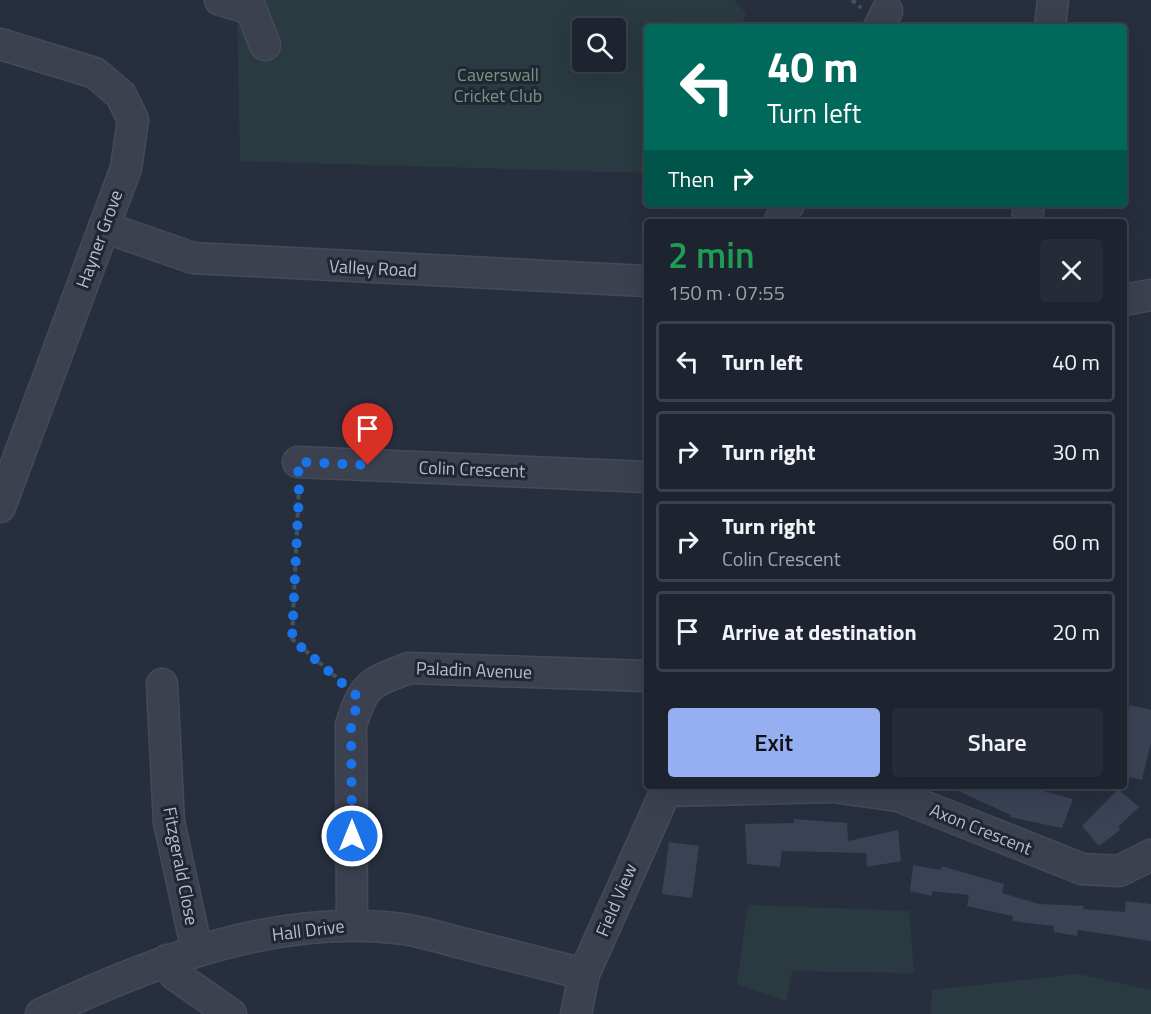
<!DOCTYPE html>
<html lang="en">
<head>
<meta charset="utf-8">
<style>
  :root { --surface:#1d232f; --page:#252b37; --text:#f1f3f6; --muted:#a0a4aa; --line:#3b404b; --accent:#95aff1 }
  body { margin:0; font-family:"Titillium Web",sans-serif; background:var(--page); color:var(--text); height:100vh; display:flex; flex-direction:column; font-size:22px; white-space:nowrap }
  * { box-sizing:border-box; margin:0 }
  p { font-size:20px; color:var(--muted) }
  .icon { flex:none; width:33px; height:33px; fill:none; stroke:currentColor; stroke-width:2; stroke-linecap:round; stroke-linejoin:round }
  .map { position:relative; flex:1; overflow:hidden }
  .drawer { position:absolute; left:644px; top:219px; width:483px; height:570px; display:flex; flex-direction:column; background:var(--surface); border-radius:6px; box-shadow:0 6px 24px #0002,0 0 0 2px var(--line) }
  .drawer>* { flex:none }
  .top-card { position:absolute; left:644px; top:24px; width:483px; height:183px; border-radius:6px; box-shadow:0 6px 24px #0002,0 0 0 2px var(--line); background:#00695c; color:#fff; overflow:hidden }
  .buttons { position:absolute; left:572px; top:18px; display:grid; gap:12px }
  .buttons a { display:grid; place-items:center; width:54px; height:54px; border-radius:6px; background:var(--surface); box-shadow:0 6px 24px #0002,0 0 0 2px var(--line); font-size:30px }
  .pin { position:absolute; display:grid; place-items:center; width:51px; height:51px; color:#fff; margin:-62px -26px; border-radius:50% 50% 50% 0; rotate:-45deg; box-shadow:0 0 6px #0007 }
  .pin .icon { rotate:45deg }
  .me { position:absolute; width:66px; margin:-33px; rotate:0deg; stroke-linejoin:round; filter:drop-shadow(0 0 4px #0008) }
  .turn { display:flex; align-items:center; gap:21px; height:126px; padding:0 24px; font-size:27px }
  .turn .icon { width:78px; height:78px; stroke-width:2.5 }
  .turn b { display:block; font-size:42px; line-height:51px }
  .then { display:flex; align-items:center; height:57px; padding:0 24px; background:#0003; gap:12px; font-size:22px }
  .round { display:grid; place-items:center; flex:none; width:63px; height:63px; border-radius:6px; background:var(--page) }
  .overview { display:flex; align-items:center; justify-content:space-between; height:102px; padding:0 24px }
  h1 { font-size:36px; font-weight:600; line-height:45px; color:#1e9e55 }
  .button { display:flex; gap:12px; margin-top:auto; padding:12px 24px }
  .button a { flex:1; height:69px; border-radius:6px; background:var(--accent); color:#111; font-size:24px; font-weight:600; line-height:69px; text-align:center }
  .button a+a { background:var(--page); color:var(--text) }
  ul { padding:0; list-style:none }
  li { display:flex; align-items:center; gap:18px; height:81px; margin:0 12px 9px; padding:0 12px; border:3px solid var(--line); border-radius:6px }
  li div { flex:1 }
  li b { display:block; font-size:22px }
  li em { font-style:normal }
  .map>svg:first-child { display:block }
  .green { fill:#293b40; fill-rule:evenodd }
  .building { fill:#3a4355 }
  .lines { fill:none; stroke-linecap:round; stroke-linejoin:round }
  .minor-casing { stroke:#454a58; stroke-width:33 }
  .path { stroke:#425458; stroke-width:4; stroke-dasharray:4.5 4.5; stroke-linecap:butt }
  .minor { stroke:#3b414f; stroke-width:30 }
  .route { stroke:#1a73e8; stroke-width:10; stroke-dasharray:0 18 }
  .labels { text-anchor:middle; dominant-baseline:central; stroke-width:6; stroke-linejoin:round; paint-order:stroke }
  .park-label { font-size:18px; fill:#71997e; stroke:#202634 }
  .street-label { font-size:18px; fill:#b8bdca; stroke:#202634 }
</style>
</head>
<body>
<div class="map">
<svg width="1151" height="1014" viewBox="0 0 1151 1014">
  <rect width="100%" height="100%" fill="#272f3f"/>
  <g class="green">
    <path d="M 240,0 L 734,0 L 746,13 L 741,27 L 646,27 L 646,173 L 240,161 L 237,7 ZM 582,28 L 615,28 L 615,62 L 582,62 Z"/>
    <path d="M 748,905 L 909,911 L 914,973 L 792,971 L 786,1001 L 737,984 Z"/>
    <path d="M 1078,974 L 1151,990 L 1151,1014 L 931,1014 L 932,990 Z"/>
  </g>
  <g class="building">
    <path d="M 1130,705 L 1151,710 L 1151,742 L 1142,780 L 1124,776 L 1124,731 Z"/>
    <path d="M 947,786 L 1025,786 L 1073,799 L 1062,828 L 1010,817 L 1011,815 Z"/>
    <path d="M 1118,789 L 1139,807 L 1118,827 L 1120,830 L 1099,846 L 1082,826 Z"/>
    <path d="M 794,819 L 847,823 L 848,841 L 898,830 L 901,861 L 867,867 L 866,853 L 782,851 L 780,867 L 747,864 L 745,824 L 794,823 Z"/>
    <path d="M 669,842 L 699,846 L 692,898 L 662,894 Z"/>
    <path d="M 913,865 L 941,870 L 941,866 L 1004,884 L 1002,893 L 1039,904 L 1084,906 L 1083,909 L 1125,912 L 1126,901 L 1151,904 L 1151,941 L 1078,930 L 1077,936 L 1054,932 L 1054,926 L 1012,921 L 1013,916 L 967,906 L 969,895 L 932,891 L 932,896 L 910,891 Z"/>
  </g>
  <g class="lines">
    <defs>
      <g id="minor">
        <path d="M 220,0 L 251,9 L 265,45"/>
        <path d="M 879,27 L 887,11"/>
        <path d="M 1050,27 L 1053,0"/>
        <path d="M 0,44 L 95,73 L 121,95 L 133,120 L 126,168 L 0,507"/>
        <path d="M 779,222 L 789,204"/>
        <path d="M 1027,222 L 1029,204"/>
        <path d="M 104,227 L 193,258 L 646,281"/>
        <path d="M 1124,300 L 1151,295"/>
        <path d="M 298,462 L 646,477"/>
        <path d="M 162,684 L 169,822 L 197,951"/>
        <path d="M 667,791 L 832,787 L 898,796 L 1082,869 L 1119,871 L 1151,855"/>
        <path d="M 352,924 L 351,725 C 364,683 370,683 409,668 L 646,676"/>
        <path d="M 167,960 L 175,975 L 231,1014"/>
        <path d="M 41,1014 C 151,962 279,912 403,929 C 424,932 445,939 465,944 C 505,954 545,964 584,974"/>
        <path d="M 576,1014 L 584,974 L 668,786"/>
      </g>
    </defs>
    <use href="#minor" class="minor-casing"/>
    <g class="path">
      <path d="M 852,0 L 861,8"/>
      <path d="M 299,486 L 292,639 L 343,683"/>
    </g>
    <use href="#minor" class="minor"/>
  </g>
  <g class="lines">
    <path class="route" d="M 352,836 L 351,725 L 359,698 L 292,639 L 299,493 L 298,462 L 368,465"/>
  </g>
  <g class="labels">
    <g class="park-label">
      <text x="498" y="74">Caverswall<tspan x="498" dy="21">Cricket Club</tspan></text>
    </g>
    <g class="street-label">
      <text transform="translate(99 239) rotate(-70)">Hayner Grove</text>
      <text transform="translate(373 268) rotate(3)">Valley Road</text>
      <text transform="translate(472 469) rotate(2)">Colin Crescent</text>
      <text transform="translate(474 670) rotate(2)">Paladin Avenue</text>
      <text transform="translate(981 829) rotate(22)">Axon Crescent</text>
      <text transform="translate(181 866) rotate(79)">Fitzgerald Close</text>
      <text transform="translate(616 900) rotate(-67)">Field View</text>
      <text transform="translate(308 930) rotate(-7)">Hall Drive</text>
    </g>
  </g>
</svg>
<div class="buttons">
<a><svg class="icon" aria-label="search" viewBox="0 0 24 24"><circle cx="10" cy="10" r="6"/><path d="M15 15l6 6"/></svg></a>
</div>
<div class="pin" style="left:368px;top:465px;background:#d93025"><svg class="icon" aria-label="arrive" viewBox="0 0 24 24"><path d="M6 21V4h12l-3 4 3 4H6"/></svg></div>
<svg class="me" style="left:352px;top:836px" viewBox="-20 -20 40 40"><circle r="17" fill="#1a73e8" stroke="#fff" stroke-width="3"/><path d="M0-11L8 9 0 5-8 9z" fill="#fff"/></svg>
<div class="top-card">
<div class="turn"><svg class="icon" aria-label="left" viewBox="0 0 24 24"><path d="M17 20v-9H6M10 6l-5 5 5 5"/></svg><div><b>40 m</b>Turn left</div></div>
<div class="then">Then<svg class="icon" aria-label="right" viewBox="0 0 24 24"><path d="M7 20v-9h11M14 6l5 5-5 5"/></svg></div>
</div>
<section class="drawer">
<div class="overview"><div><h1>2 min</h1><p>150 m · 07:55</p></div><a class="round"><svg class="icon" aria-label="close" viewBox="0 0 24 24"><path d="M6 6l12 12M18 6L6 18"/></svg></a></div>
<ul>
<li><svg class="icon" aria-label="left" viewBox="0 0 24 24"><path d="M17 20v-9H6M10 6l-5 5 5 5"/></svg><div><b>Turn left</b></div><em>40 m</em></li>
<li><svg class="icon" aria-label="right" viewBox="0 0 24 24"><path d="M7 20v-9h11M14 6l5 5-5 5"/></svg><div><b>Turn right</b></div><em>30 m</em></li>
<li><svg class="icon" aria-label="right" viewBox="0 0 24 24"><path d="M7 20v-9h11M14 6l5 5-5 5"/></svg><div><b>Turn right</b><p>Colin Crescent</p></div><em>60 m</em></li>
<li><svg class="icon" aria-label="arrive" viewBox="0 0 24 24"><path d="M6 21V4h12l-3 4 3 4H6"/></svg><div><b>Arrive at destination</b></div><em>20 m</em></li>
</ul>
<div class="button"><a>Exit</a><a>Share</a></div>
</section>
</div>
</body>
</html>
